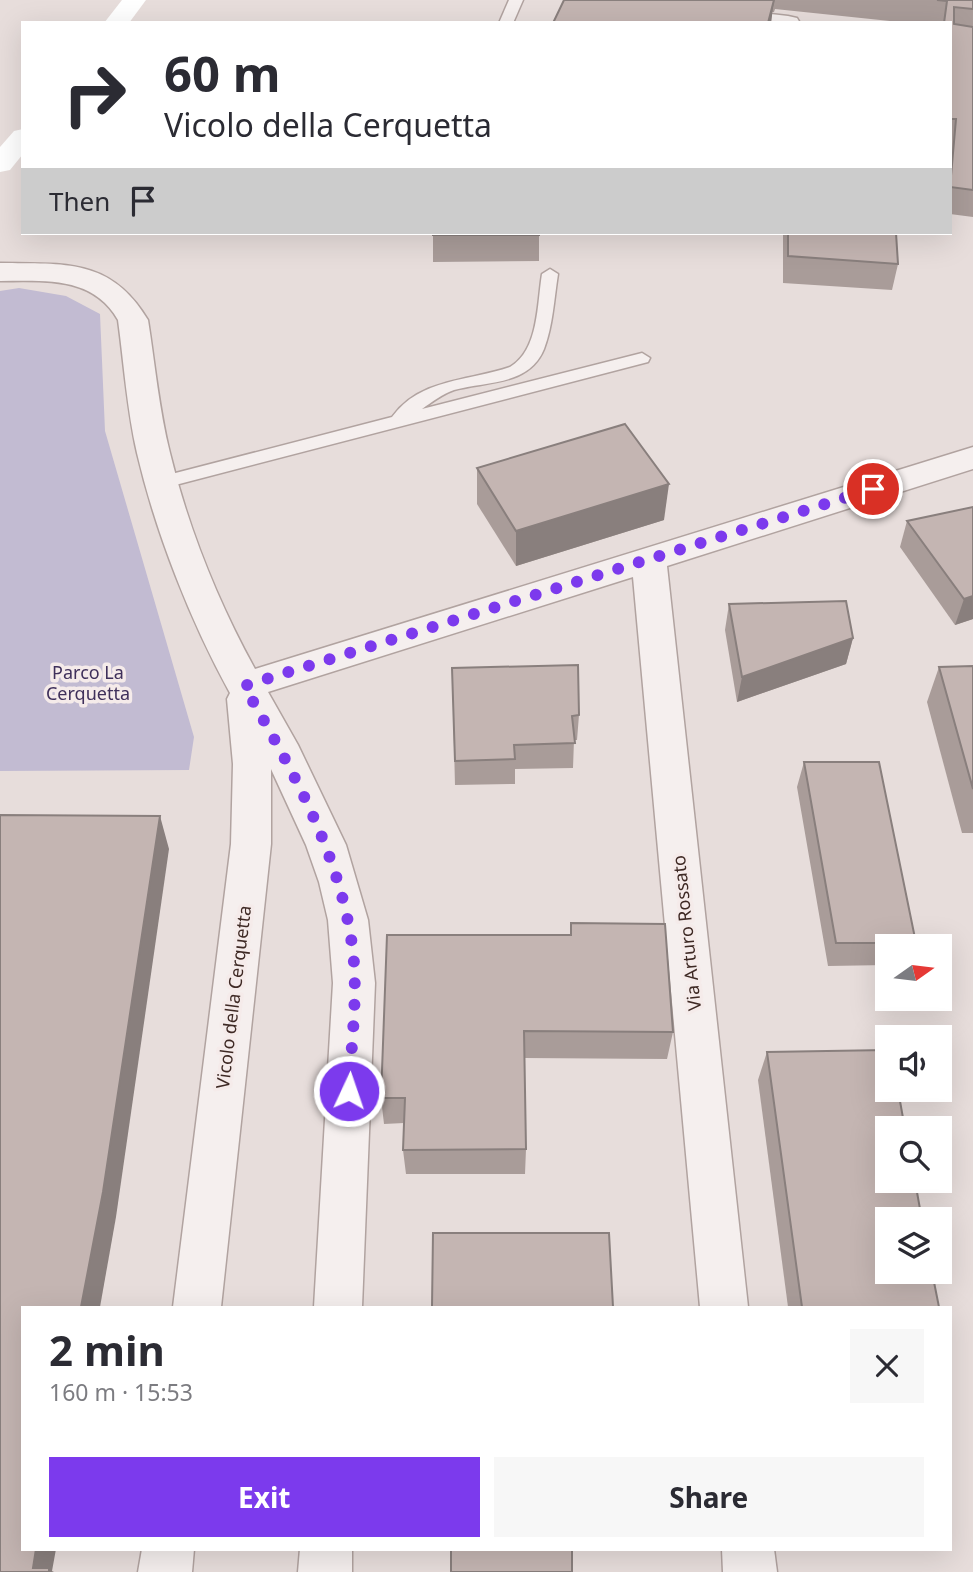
<!DOCTYPE html>
<html lang="en">
<head>
<meta charset="utf-8">
<style>
  :root { --surface:#fff; --page:#f7f7f7; --text:#2b2b33; --muted:#7c7c81; --accent:#7c3aed }
  body { margin:0; font-family:"Noto Sans",sans-serif; background:var(--page); color:var(--text); height:100vh; display:flex; flex-direction:column; font-size:26px; white-space:nowrap }
  * { box-sizing:border-box; margin:0 }
  p { font-size:23px; color:var(--muted) }
  .icon { flex:none; width:38px; height:38px; fill:none; stroke:currentColor; stroke-width:2; stroke-linecap:round; stroke-linejoin:round }
  .map { position:relative; flex:1; overflow:hidden }
  .details { position:absolute; left:21px; top:1306px; width:931px; height:245px; display:flex; flex-direction:column; background:var(--surface); border-radius:0px; box-shadow:0 7px 28px #0002 }
  .details>* { flex:none }
  .hud { position:absolute; left:21px; top:21px; width:931px; height:214px; border-radius:0px; box-shadow:0 7px 28px #0002; background:#fff; color:var(--text); overflow:hidden }
  .needle { width:46px; rotate:76deg }
  .controls { position:absolute; left:875px; top:934px; display:grid; gap:14px }
  .controls a { display:grid; place-items:center; width:77px; height:77px; border-radius:0px; background:var(--surface); box-shadow:0 7px 28px #0002; font-size:35px }
  .pin { position:absolute; display:grid; place-items:center; width:60px; height:60px; color:#fff; margin:-30px; border:4px solid #fff; border-radius:50%; box-shadow:0 2px 7px #0007 }
  .me { position:absolute; width:77px; margin:-38px; rotate:3deg; stroke-linejoin:round; filter:drop-shadow(0 0 5px #0008) }
  .turn { display:flex; align-items:center; gap:24px; height:147px; padding:0 28px; font-size:32px }
  .turn .icon { width:91px; height:91px; stroke-width:2.5 }
  .turn b { display:block; font-size:49px; line-height:60px }
  .then { display:flex; align-items:center; height:66px; padding:0 28px; background:#0003; gap:14px; font-size:26px }
  .round { display:grid; place-items:center; flex:none; width:74px; height:74px; border-radius:0px; background:var(--page) }
  .summary { display:flex; align-items:center; justify-content:space-between; height:119px; padding:0 28px }
  h1 { font-size:42px; font-weight:700; line-height:52px }
  .button { display:flex; gap:14px; margin-top:auto; padding:14px 28px }
  .button a { flex:1; height:80px; border-radius:0px; background:var(--accent); color:#fff; font-size:28px; font-weight:700; line-height:80px; text-align:center }
  .button a+a { background:var(--page); color:var(--text) }
  .map>svg:first-child { display:block }
  .green { fill:#c2bbd2 }
  .lines { fill:none; stroke-linecap:round; stroke-linejoin:round }
  .lane-casing { stroke:#b1a3a0; stroke-width:3 }
  .street-casing { stroke:#b1a3a0; stroke-width:3 }
  .lane { fill:#f5efee; fill-rule:evenodd }
  .street { fill:#f5efee; fill-rule:evenodd }
  .secondary { fill:#fff; fill-rule:evenodd }
  .wall { fill:#a99c99 }
  .shaded-wall { fill:#897f7d }
  .building { fill:#c4b5b2; stroke:#897f7d; stroke-width:2 }
  .route { stroke:#7c3aed; stroke-width:12; stroke-dasharray:0 21.6 }
  .labels { text-anchor:middle; dominant-baseline:central; stroke-width:7; stroke-linejoin:round; paint-order:stroke }
  .park-label { font-size:18px; fill:#3f305b; stroke:#f5ebea }
  .street-label { font-size:18px; fill:#3e2924; stroke:#f5ebea }
</style>
</head>
<body>
<div class="map">
<svg width="973" height="1572" viewBox="0 0 973 1572">
  <rect width="100%" height="100%" fill="#e7dddb"/>
  <path class="green" d="M 19,288 L 66,296 L 100,314 L 105,431 L 194,737 L 189,770 L 0,771 L 0,291 Z"/>
  <g class="lines">
    <defs>
      <g id="lane">
        <path d="M 509,0 L 523,0 L 513,23 L 499,23 Z"/>
        <path d="M 550,269 L 558,274 C 554,299 553,325 544,349 C 529,386 486,381 454,390 C 442,394 432,402 422,409 L 642,353 L 650,358 L 648,362 L 160,489 L 151,483 L 160,477 L 392,417 C 420,378 470,381 510,367 C 539,350 537,304 542,274 Z"/>
      </g>
      <g id="street">
        <path d="M 720,8 L 788,16 L 797,18 L 800,23 L 724,23 L 711,20 L 708,15 L 711,10 Z"/>
        <path d="M 0,263 C 65,264 111,258 148,320 C 155,364 159,410 170,453 C 188,527 218,602 255,669 L 973,447 L 973,469 L 667,566 L 748,1307 L 700,1307 L 633,577 L 268,692 L 298,745 L 346,845 L 368,920 L 375,983 L 362,1307 L 314,1307 L 333,983 L 328,920 L 319,882 L 306,845 L 271,769 L 271,844 L 221,1307 L 173,1307 L 231,844 L 233,764 L 227,699 L 230,693 C 191,622 156,534 137,453 C 127,410 124,364 118,320 C 93,276 45,281 0,281 Z"/>
        <path d="M 142,1549 L 194,1549 L 192,1572 L 138,1572 Z"/>
        <path d="M 300,1549 L 352,1549 L 352,1572 L 298,1572 Z"/>
        <path d="M 722,1549 L 774,1549 L 777,1572 L 723,1572 Z"/>
      </g>
    </defs>
    <use href="#lane" class="lane-casing"/>
    <use href="#street" class="street-casing"/>
    <use href="#lane" class="lane"/>
    <use href="#street" class="street"/>
    <g class="secondary">
      <path d="M 122,0 L 146,0 L 129,23 L 104,23 Z"/>
      <path d="M 23,129 L 23,154 L 10,170 L 0,172 L 0,147 L 14,131 Z"/>
    </g>
  </g>
  <g class="wall">
    <path d="M 564,0 L 973,0 L 973,217 L 950,214 L 950,23 L 909,23 L 775,9 L 774,12 L 772,12 L 771,23 Z"/>
    <path d="M 433,233 L 539,233 L 539,261 L 433,262 Z"/>
    <path d="M 783,233 L 896,233 L 898,264 L 892,290 L 783,283 Z"/>
    <path d="M 477,468 L 664,520 L 516,566 L 477,504 Z"/>
    <path d="M 973,507 L 973,619 L 955,625 L 900,547 L 907,521 Z"/>
    <path d="M 729,604 L 853,638 L 846,664 L 737,702 L 725,630 Z"/>
    <path d="M 973,666 L 973,833 L 962,833 L 927,702 L 939,667 Z"/>
    <path d="M 452,668 L 579,715 L 577,740 L 574,740 L 573,768 L 515,769 L 515,784 L 455,785 Z"/>
    <path d="M 804,762 L 916,943 L 915,947 L 887,947 L 887,965 L 828,966 L 797,787 Z"/>
    <path d="M 571,923 L 673,1032 L 667,1059 L 524,1058 L 526,1149 L 525,1174 L 406,1174 L 403,1150 L 404,1123 L 384,1124 L 381,1098 L 570,935 Z"/>
    <path d="M 767,1052 L 939,1307 L 788,1307 L 758,1080 Z"/>
  </g>
  <g class="shaded-wall">
    <path d="M 774,0 L 771,23 L 768,23 Z"/>
    <path d="M 669,484 L 664,520 L 516,566 L 516,531 Z"/>
    <path d="M 973,596 L 973,619 L 955,625 L 964,599 Z"/>
    <path d="M 853,638 L 846,664 L 737,702 L 742,677 Z"/>
    <path d="M 160,816 L 169,849 L 116,1217 L 100,1307 L 81,1307 Z"/>
    <path d="M 36,1549 L 56,1549 L 52,1571 L 54,1572 L 38,1572 L 33,1568 Z"/>
  </g>
  <g class="building">
    <path d="M 564,0 L 774,0 L 768,23 L 553,23 Z"/>
    <path d="M 937,0 L 973,0 L 973,9 L 954,7 L 954,24 L 973,27 L 973,190 L 950,187 L 956,119 L 950,119 L 950,23 L 944,23 L 947,1 Z"/>
    <rect x="433" y="233" width="106" height="2"/>
    <path d="M 788,233 L 896,233 L 898,264 L 788,256 Z"/>
    <path d="M 625,424 L 669,484 L 516,531 L 477,468 Z"/>
    <path d="M 973,507 L 973,596 L 964,599 L 907,521 Z"/>
    <path d="M 846,601 L 853,638 L 742,677 L 729,604 Z"/>
    <path d="M 578,665 L 579,715 L 572,716 L 575,743 L 514,745 L 515,759 L 455,761 L 452,668 Z"/>
    <path d="M 973,666 L 973,789 L 939,667 Z"/>
    <path d="M 804,762 L 879,762 L 916,943 L 836,943 Z"/>
    <path d="M 0,815 L 160,816 L 103,1192 L 81,1307 L 23,1307 L 23,1549 L 36,1549 L 33,1568 L 49,1568 L 49,1572 L 0,1572 Z"/>
    <path d="M 571,923 L 665,924 L 673,1032 L 524,1031 L 526,1149 L 403,1150 L 405,1098 L 381,1098 L 387,935 L 571,935 Z"/>
    <path d="M 887,1050 L 887,1090 L 898,1090 L 905,1129 L 887,1129 L 887,1181 L 915,1181 L 922,1220 L 887,1220 L 887,1272 L 932,1272 L 939,1307 L 802,1307 L 767,1052 Z"/>
    <path d="M 433,1233 L 609,1233 L 613,1307 L 432,1307 Z"/>
    <rect x="451" y="1549" width="121" height="23"/>
  </g>
  <g class="lines">
    <path class="route" d="M 349,1091 C 351,1045 358,998 353,952 C 341,855 292,769 244,686 L 873,489"/>
  </g>
  <g class="labels">
    <g class="park-label">
      <text x="88" y="672">Parco La<tspan x="88" dy="21">Cerquetta</tspan></text>
    </g>
    <g class="street-label">
      <text transform="translate(686 933) rotate(-96)">Via Arturo Rossato</text>
      <text transform="translate(233 997) rotate(-83)">Vicolo della Cerquetta</text>
    </g>
  </g>
</svg>
<div class="controls">
<a><svg class="needle" viewBox="-14 -14 28 28"><path d="M0-13l5 13h-10z" fill="#e53935"/><path d="M0 13l5-13h-10z" fill="#7c7c81"/></svg></a>
<a><svg class="icon" aria-label="sound" viewBox="0 0 24 24"><path d="M4 9h4l5-4v14l-5-4H4zM17 9q2 3 0 6"/></svg></a>
<a><svg class="icon" aria-label="search" viewBox="0 0 24 24"><circle cx="10" cy="10" r="6"/><path d="M15 15l6 6"/></svg></a>
<a><svg class="icon" aria-label="layers" viewBox="0 0 24 24"><path d="M12 4l9 5-9 5-9-5zM3 14l9 5 9-5"/></svg></a>
</div>
<div class="pin" style="left:873px;top:489px;background:#d93025"><svg class="icon" aria-label="arrive" viewBox="0 0 24 24"><path d="M6 21V4h12l-3 4 3 4H6"/></svg></div>
<svg class="me" style="left:349px;top:1091px" viewBox="-20 -20 40 40"><circle r="17" fill="#7c3aed" stroke="#fff" stroke-width="3"/><path d="M0-11L8 9 0 5-8 9z" fill="#fff"/></svg>
<div class="hud">
<div class="turn"><svg class="icon" aria-label="right" viewBox="0 0 24 24"><path d="M7 20v-9h11M14 6l5 5-5 5"/></svg><div><b>60 m</b>Vicolo della Cerquetta</div></div>
<div class="then">Then<svg class="icon" aria-label="arrive" viewBox="0 0 24 24"><path d="M6 21V4h12l-3 4 3 4H6"/></svg></div>
</div>
<section class="details">
<div class="summary"><div><h1>2 min</h1><p>160 m · 15:53</p></div><a class="round"><svg class="icon" aria-label="close" viewBox="0 0 24 24"><path d="M6 6l12 12M18 6L6 18"/></svg></a></div>
<div class="button"><a>Exit</a><a>Share</a></div>
</section>
</div>
</body>
</html>
